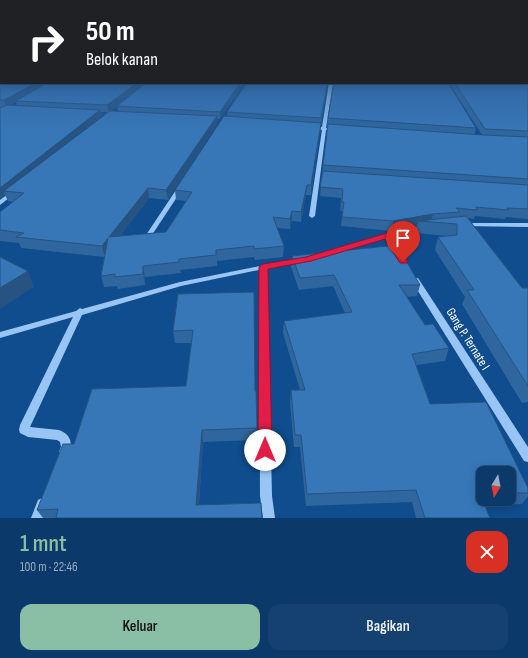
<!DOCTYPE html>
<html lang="id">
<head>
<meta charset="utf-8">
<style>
  :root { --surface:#0b3a6a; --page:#144170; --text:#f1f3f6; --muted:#9aadc1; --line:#2b547e; --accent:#8abfa5 }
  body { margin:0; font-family:"Sofia Sans Condensed",sans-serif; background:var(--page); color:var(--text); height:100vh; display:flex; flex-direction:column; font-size:15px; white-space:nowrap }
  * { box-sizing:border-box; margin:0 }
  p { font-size:13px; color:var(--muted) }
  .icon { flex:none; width:22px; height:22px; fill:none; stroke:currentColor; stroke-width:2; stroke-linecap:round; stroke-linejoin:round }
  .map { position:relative; height:518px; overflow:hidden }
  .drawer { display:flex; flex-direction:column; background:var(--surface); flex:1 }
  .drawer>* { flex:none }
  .banner { position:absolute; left:0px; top:0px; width:528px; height:84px; box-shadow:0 2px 10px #0003,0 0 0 1px var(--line); background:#202124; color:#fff; overflow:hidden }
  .needle { width:26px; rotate:190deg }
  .tools { position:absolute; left:476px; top:466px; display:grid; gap:8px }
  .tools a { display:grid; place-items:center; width:40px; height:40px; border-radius:8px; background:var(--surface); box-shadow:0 2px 10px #0003,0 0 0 1px var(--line); font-size:20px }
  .pin { position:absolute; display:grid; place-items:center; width:34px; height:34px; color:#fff; margin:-41px -17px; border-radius:50% 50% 50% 0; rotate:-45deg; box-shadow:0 0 4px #0007 }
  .pin .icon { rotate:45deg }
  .me { position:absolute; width:44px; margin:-22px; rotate:0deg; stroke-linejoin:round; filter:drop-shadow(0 0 3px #0008) }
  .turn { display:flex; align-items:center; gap:14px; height:84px; padding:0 20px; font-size:18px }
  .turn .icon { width:52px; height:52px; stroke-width:2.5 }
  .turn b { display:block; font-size:28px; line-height:34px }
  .round { display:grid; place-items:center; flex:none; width:42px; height:42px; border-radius:12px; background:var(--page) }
  .headline { display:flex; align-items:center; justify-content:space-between; height:68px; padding:0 20px }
  h1 { font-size:24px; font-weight:600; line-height:30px; color:var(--accent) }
  .action { display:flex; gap:8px; margin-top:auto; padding:8px 20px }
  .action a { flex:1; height:46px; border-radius:12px; background:var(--accent); color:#111; font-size:16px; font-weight:600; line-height:46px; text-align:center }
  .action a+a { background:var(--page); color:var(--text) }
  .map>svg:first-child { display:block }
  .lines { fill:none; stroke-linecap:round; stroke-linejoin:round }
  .minor { fill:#98c5f3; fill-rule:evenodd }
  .wall { fill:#2f669e; fill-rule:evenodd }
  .shaded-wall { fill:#265381 }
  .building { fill:#3777b8; stroke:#265381 }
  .route { fill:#e11d48; stroke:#92132f }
  .labels { text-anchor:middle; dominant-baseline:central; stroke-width:3; stroke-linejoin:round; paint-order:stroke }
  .near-street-label { font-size:13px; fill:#fff; stroke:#0f4d8e }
</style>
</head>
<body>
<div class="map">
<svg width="528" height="518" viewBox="0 0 528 518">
  <rect width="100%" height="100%" fill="#0f4d8e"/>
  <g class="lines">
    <g class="minor">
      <path d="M 329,83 L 333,83 L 326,128 L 336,129 L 338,130 L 336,131 L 326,130 L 315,216 L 312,218 L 309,216 L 322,130 L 311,128 L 313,127 L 322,127 Z"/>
      <path d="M 180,186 L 183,188 L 150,238 L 149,239 L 145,239 L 144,238 L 178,187 Z"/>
      <path d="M 12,191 L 14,192 L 14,194 L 0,205 L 0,200 Z"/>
      <path d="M 464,223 L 528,223 L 528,227 L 462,226 L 461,225 L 462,224 Z"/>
      <path d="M 424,226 L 426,227 L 427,228 L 426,229 L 391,236 L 401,253 L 400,254 L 396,254 L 385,238 L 326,255 L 322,255 L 321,254 L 322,253 L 385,234 Z"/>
      <path d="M 300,258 L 304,260 L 302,261 L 267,269 L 272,496 L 275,518 L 263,518 L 260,496 L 259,270 L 181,286 L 82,315 L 30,427 L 59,430 C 72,435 73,444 68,456 L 64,457 L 60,456 L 59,452 L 61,447 L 60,442 L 57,440 L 28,437 L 20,433 L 19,430 L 20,425 L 73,317 L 0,338 L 0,332 L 76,311 L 80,308 L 82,309 L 180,282 Z"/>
      <path d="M 412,278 L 418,278 L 528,447 L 528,462 L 524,461 L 411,280 Z"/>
      <path d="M 42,498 L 46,500 L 48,504 L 43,518 L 31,518 L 38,500 Z"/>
    </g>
  </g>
  <g class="wall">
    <path d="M 0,60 L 1,83 L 244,83 L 220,119 L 217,119 L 217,124 L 168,200 L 149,198 L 120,236 L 166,232 L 186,201 L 176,200 L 175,190 L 228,117 L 227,112 L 327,83 L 311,195 L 306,195 L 301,222 L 292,221 L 290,229 L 277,228 L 284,246 L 283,257 L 255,260 L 254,257 L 217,261 L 217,266 L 180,270 L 181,273 L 145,277 L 145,285 L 118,289 L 117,286 L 104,287 L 101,276 L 104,257 L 21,248 L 19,243 L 0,241 L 0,212 L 13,202 L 8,201 L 5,195 L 0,199 L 3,107 L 0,107 ZM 16,101 L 17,106 L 8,106 ZM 117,106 L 118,111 L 111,111 ZM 101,112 L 107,112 L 102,117 Z"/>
    <path d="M 528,60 L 528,219 L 506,217 L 505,219 L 475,216 L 474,219 L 468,218 L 522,288 L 528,288 L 528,402 L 522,403 L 462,304 L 465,297 L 435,250 L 438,237 L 447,236 L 416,233 L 417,226 L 391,231 L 341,226 L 343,211 L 340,211 L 341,198 L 320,196 L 328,118 L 476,128 L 475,134 L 482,135 L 449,83 L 527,83 Z"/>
    <path d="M 292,256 L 420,285 L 417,296 L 406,297 L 425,325 L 449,348 L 445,361 L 416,365 L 430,404 L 528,488 L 528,496 L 522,504 L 485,505 L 490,518 L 416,518 L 412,502 L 306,506 L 300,447 L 294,447 L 290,403 L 291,390 L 300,390 L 283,333 L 284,321 L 345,313 L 333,286 L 299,290 L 291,267 ZM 483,473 L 509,473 L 509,499 L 483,499 Z"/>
    <path d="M 178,294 L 255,391 L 257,440 L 203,442 L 199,505 L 262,518 L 43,518 L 37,510 L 74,444 L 186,386 L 192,343 L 175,343 L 173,331 Z"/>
  </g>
  <g class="shaded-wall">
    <path d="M 36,83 L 50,83 L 16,101 L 7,106 L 4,100 Z"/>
    <path d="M 137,83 L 147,83 L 109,112 L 107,105 Z"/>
    <path d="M 240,83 L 244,83 L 220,119 L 220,112 Z"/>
    <path d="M 327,83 L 311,195 L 311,185 Z"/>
    <path d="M 100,110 L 102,117 L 4,191 L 5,195 L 0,199 L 0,188 Z"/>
    <path d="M 217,116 L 217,124 L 168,200 L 166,190 Z"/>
    <path d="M 307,185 L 306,195 L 301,222 L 301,212 Z"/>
    <path d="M 148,188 L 149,198 L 111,248 L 109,237 Z"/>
    <path d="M 292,211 L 292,221 L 290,229 L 290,219 Z"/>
    <path d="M 433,214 L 431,222 L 419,221 L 417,226 L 391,231 L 393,221 Z"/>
    <path d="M 108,238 L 105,257 L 102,246 Z"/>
    <path d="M 143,266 L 145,277 L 145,285 L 143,274 Z"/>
    <path d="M 28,271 L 34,287 L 0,309 L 0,288 Z"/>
    <path d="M 202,430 L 203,442 L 198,516 L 196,505 Z"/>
  </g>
  <g class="building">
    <path d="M 0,60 L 1,60 L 1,83 L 36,83 L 4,100 L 0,100 Z"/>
    <path d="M 527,60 L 528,60 L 528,131 L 485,129 L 455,83 L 527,83 Z"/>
    <path d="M 47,83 L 137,83 L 107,105 L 16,101 Z"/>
    <path d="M 146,83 L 240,83 L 220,112 L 117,106 Z"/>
    <path d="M 247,83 L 327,83 L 321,118 L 227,112 Z"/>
    <path d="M 334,83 L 448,83 L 476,128 L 328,118 Z"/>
    <path d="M 7,105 L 100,110 L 0,188 L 0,108 Z"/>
    <path d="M 110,111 L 217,116 L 166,190 L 148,188 L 109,237 L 166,232 L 192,192 L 175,190 L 224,116 L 321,123 L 311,185 L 307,185 L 301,212 L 292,211 L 290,219 L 273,217 L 284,246 L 254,249 L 254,246 L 216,250 L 216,255 L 179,259 L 179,262 L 143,266 L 143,274 L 115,277 L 115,274 L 101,276 L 108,238 L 102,246 L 16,237 L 24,233 L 0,230 L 0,212 L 24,193 L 4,191 Z"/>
    <path d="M 328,124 L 483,135 L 528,137 L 528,179 L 323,165 Z"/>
    <path d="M 323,171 L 528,185 L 528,209 L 507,208 L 508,210 L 476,207 L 477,210 L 456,208 L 460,212 L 433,214 L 393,221 L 342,217 L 344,202 L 342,202 L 343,189 L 320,187 Z"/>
    <path d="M 466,216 L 522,288 L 528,288 L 528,386 L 467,290 L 474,290 L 438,237 L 457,235 L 457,224 L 419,221 Z"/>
    <path d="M 397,245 L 420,285 L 399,285 L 425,325 L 433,324 L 449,348 L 412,354 L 430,404 L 486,402 L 528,488 L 528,493 L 509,493 L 509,473 L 483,473 L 483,494 L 480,494 L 490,518 L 425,518 L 416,490 L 307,494 L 301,435 L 295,435 L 291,390 L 305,390 L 284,321 L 352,312 L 334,275 L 300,278 L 292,256 Z"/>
    <path d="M 0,257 L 28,271 L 0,288 Z"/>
    <path d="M 254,292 L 255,391 L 256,391 L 257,428 L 202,430 L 196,505 L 261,503 L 262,518 L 56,518 L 58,509 L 37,510 L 63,444 L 74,444 L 92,389 L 186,386 L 193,330 L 173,331 L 178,294 Z"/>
  </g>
  <linearGradient id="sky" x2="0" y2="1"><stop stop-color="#082a4e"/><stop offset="0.45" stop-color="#31629b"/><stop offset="1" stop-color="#31629b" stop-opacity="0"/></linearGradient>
  <rect width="528" height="133" fill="url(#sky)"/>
  <path class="route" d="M 387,233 L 390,234 L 408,262 L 407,263 L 400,263 L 385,239 L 311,261 L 268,269 L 272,450 L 270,455 L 265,457 L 260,455 L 258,450 L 259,267 L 263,264 L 306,257 Z"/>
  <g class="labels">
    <g class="near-street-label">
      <text transform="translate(468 339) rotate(58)">Gang P. Ternate I</text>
    </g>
  </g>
</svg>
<div class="tools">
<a><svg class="needle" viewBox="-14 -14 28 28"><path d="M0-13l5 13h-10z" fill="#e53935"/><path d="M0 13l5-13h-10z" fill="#9aadc1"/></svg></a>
</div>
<div class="pin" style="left:403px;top:262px;background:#d93025"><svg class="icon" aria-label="arrive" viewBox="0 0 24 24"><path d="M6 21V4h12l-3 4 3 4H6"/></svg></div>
<svg class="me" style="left:265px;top:450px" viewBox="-20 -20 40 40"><circle r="19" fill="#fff"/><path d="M0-13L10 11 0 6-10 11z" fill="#e11d48"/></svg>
<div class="banner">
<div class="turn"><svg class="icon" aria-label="right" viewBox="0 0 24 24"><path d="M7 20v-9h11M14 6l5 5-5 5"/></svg><div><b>50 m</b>Belok kanan</div></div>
</div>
</div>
<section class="drawer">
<div class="headline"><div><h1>1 mnt</h1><p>100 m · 22:46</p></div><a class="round" style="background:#d93025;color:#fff"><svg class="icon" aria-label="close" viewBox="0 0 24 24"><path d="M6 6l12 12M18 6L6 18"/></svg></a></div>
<div class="action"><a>Keluar</a><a>Bagikan</a></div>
</section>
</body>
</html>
